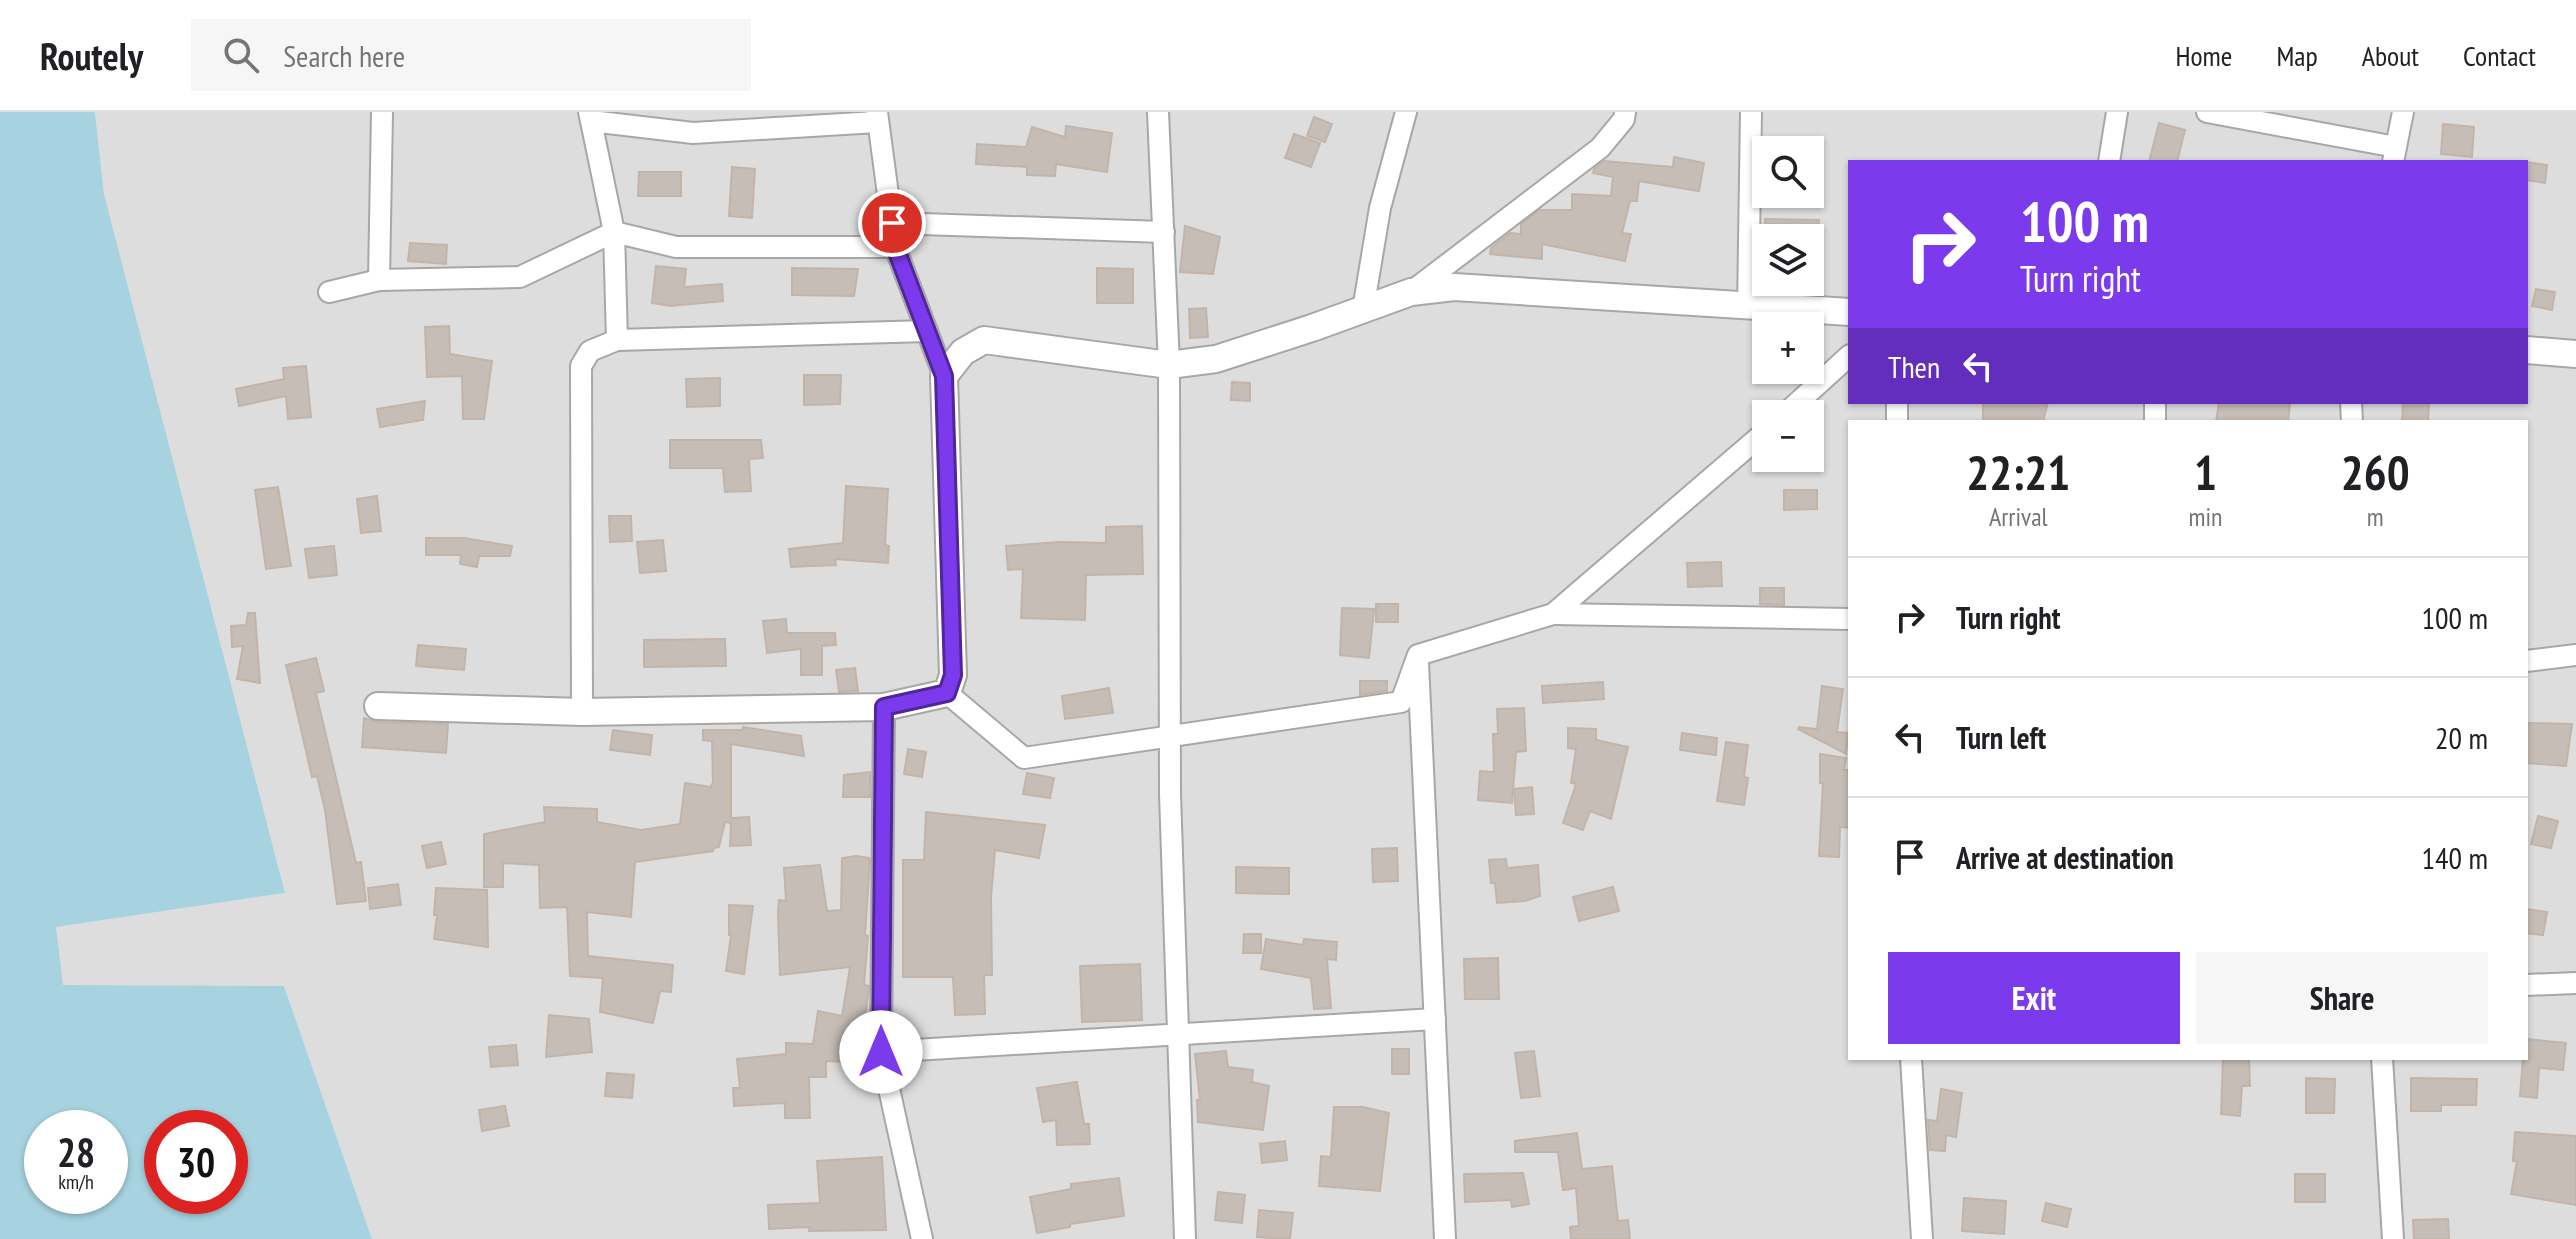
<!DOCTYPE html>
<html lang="en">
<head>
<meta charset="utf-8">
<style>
  :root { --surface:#fff; --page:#f6f6f6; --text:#202124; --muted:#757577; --line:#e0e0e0; --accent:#7c3aed }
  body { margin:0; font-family:"PT Sans Narrow",sans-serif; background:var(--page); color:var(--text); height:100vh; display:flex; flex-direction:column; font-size:30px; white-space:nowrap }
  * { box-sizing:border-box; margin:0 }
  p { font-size:26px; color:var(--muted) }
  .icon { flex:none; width:44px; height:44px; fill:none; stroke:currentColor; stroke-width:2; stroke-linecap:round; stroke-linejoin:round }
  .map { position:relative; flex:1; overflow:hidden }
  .panel { position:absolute; left:1848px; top:308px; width:680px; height:640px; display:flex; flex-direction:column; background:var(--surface); border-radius:0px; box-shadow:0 2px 6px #0004 }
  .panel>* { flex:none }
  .top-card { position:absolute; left:1848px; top:48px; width:680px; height:244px; border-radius:0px; box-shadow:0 2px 6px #0004; background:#7c3aed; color:#fff; overflow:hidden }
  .fabs { position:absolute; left:1752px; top:24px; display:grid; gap:16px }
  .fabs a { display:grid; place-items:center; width:72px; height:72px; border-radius:0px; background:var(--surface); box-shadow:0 2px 6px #0004; font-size:40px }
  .speed { position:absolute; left:24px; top:998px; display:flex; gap:16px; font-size:40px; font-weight:700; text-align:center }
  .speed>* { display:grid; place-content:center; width:104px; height:104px; border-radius:50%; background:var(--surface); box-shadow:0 2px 6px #0004; line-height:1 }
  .speed small { font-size:20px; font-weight:400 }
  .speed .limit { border:12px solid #d22; background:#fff; color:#111 }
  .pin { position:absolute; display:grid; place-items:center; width:68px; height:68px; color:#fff; margin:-34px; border:4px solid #fff; border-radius:50%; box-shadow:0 2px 8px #0007 }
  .me { position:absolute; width:88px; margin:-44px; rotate:0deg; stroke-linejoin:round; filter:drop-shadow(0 0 6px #0008) }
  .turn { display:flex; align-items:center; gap:28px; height:168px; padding:0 40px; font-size:36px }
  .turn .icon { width:104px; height:104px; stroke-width:2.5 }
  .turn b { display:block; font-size:56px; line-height:68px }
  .then { display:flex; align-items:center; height:76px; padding:0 40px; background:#0003; gap:16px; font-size:30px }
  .eta { display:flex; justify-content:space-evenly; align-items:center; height:136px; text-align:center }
  .eta b { font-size:48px; font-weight:700; line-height:56px }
  .button { display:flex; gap:16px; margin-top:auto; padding:16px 40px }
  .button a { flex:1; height:92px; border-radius:0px; background:var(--accent); color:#fff; font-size:32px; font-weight:700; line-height:92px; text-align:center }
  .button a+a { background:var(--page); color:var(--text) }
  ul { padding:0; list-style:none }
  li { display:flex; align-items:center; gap:24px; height:120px; padding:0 40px; border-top:2px solid var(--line) }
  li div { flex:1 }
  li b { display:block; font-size:30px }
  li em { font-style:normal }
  header { display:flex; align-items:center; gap:48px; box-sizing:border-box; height:112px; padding:0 40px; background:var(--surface); border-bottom:2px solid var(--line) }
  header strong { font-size:38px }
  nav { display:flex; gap:44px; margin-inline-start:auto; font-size:28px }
  .search { width:560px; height:72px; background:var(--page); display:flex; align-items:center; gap:20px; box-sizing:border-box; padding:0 28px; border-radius:0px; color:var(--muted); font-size:30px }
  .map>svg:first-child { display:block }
  .residential { fill:#dedddd; fill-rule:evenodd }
  .water { fill:#a7d2df; fill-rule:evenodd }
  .building { fill:#c6bdb6; stroke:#c3b4a9; stroke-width:2 }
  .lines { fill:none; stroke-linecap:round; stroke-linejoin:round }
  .minor-casing { stroke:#a7a7a7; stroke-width:24 }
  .tertiary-casing { stroke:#a7a7a7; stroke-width:30 }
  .minor { stroke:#fff; stroke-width:20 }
  .tertiary { stroke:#fff; stroke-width:26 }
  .route-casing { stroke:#51269a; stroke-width:20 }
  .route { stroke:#7c3aed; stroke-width:14 }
</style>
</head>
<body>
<header>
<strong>Routely</strong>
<div class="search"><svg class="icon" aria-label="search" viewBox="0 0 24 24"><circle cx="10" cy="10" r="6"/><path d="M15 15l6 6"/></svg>Search here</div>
<nav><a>Home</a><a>Map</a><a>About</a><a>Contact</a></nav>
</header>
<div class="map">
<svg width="2576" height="1127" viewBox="0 0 2576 1127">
  <rect width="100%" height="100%" fill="#f1eee7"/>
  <path class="residential" d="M 95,0 L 2576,0 L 2576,1127 L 372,1127 L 284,874 L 63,873 L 55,815 L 285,781 L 104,82 ZM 1766,38 L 1810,38 L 1810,82 L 1766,82 ZM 1850,50 L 2526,50 L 2526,290 L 1850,290 ZM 1766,126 L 1810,126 L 1810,170 L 1766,170 ZM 1766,214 L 1810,214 L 1810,258 L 1766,258 ZM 1766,302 L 1810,302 L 1810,346 L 1766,346 ZM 1850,310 L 2526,310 L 2526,946 L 1850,946 Z"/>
  <path class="water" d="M 0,0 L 95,0 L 104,82 L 285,781 L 56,815 L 63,873 L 284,874 L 372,1127 L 0,1127 ZM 110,1016 L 110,1084 L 42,1084 L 42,1016 ZM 230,1016 L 230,1084 L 162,1084 L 162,1016 Z"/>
  <g class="building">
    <path d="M 1314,5 L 1332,12 L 1325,30 L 1307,24 Z"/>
    <path d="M 2159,11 L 2185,18 L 2177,50 L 2149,50 Z"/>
    <path d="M 2443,12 L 2474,15 L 2472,45 L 2441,42 Z"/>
    <path d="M 1066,14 L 1112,21 L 1107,60 L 1056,52 L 1055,64 L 1027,63 L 1027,55 L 976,52 L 977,32 L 1026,35 L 1032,15 L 1065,25 Z"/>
    <path d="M 1294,22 L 1320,31 L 1311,55 L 1285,46 Z"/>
    <path d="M 1674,45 L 1704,51 L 1699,79 L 1639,69 L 1637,89 L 1630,89 L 1622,121 L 1631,122 L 1625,149 L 1542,132 L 1542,147 L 1490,142 L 1491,136 L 1510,121 L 1521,122 L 1521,112 L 1539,98 L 1572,98 L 1572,82 L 1611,84 L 1613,65 L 1593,61 L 1594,57 L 1604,49 L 1673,55 Z"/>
    <path d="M 2526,50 L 2547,53 L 2545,71 L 2526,68 Z"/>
    <path d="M 732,55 L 755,57 L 752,106 L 729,104 Z"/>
    <path d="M 639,60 L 681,60 L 681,84 L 638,84 Z"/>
    <path d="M 1765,107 L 1819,108 L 1818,126 L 1765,126 Z"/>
    <path d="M 1185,114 L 1220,125 L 1213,162 L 1180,160 Z"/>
    <path d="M 410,131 L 447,133 L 446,152 L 408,149 Z"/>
    <path d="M 656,154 L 686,157 L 684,175 L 722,172 L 723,189 L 670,194 L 652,191 Z"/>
    <path d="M 792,156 L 858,157 L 854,184 L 792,183 Z"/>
    <path d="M 1097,156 L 1133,157 L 1133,191 L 1097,191 Z"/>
    <path d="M 2536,177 L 2555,180 L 2552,198 L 2532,194 Z"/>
    <path d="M 1206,196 L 1208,225 L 1190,226 L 1189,197 Z"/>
    <path d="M 449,214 L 450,242 L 492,249 L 484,307 L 463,307 L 462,264 L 427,265 L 425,215 Z"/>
    <path d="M 306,254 L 311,305 L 288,307 L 286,284 L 239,294 L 236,277 L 284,267 L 283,256 Z"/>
    <path d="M 804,263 L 841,263 L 840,292 L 804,293 Z"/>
    <path d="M 720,266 L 720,294 L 687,295 L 686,267 Z"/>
    <path d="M 1232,270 L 1250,271 L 1250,289 L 1231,288 Z"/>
    <path d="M 425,289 L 423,308 L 380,315 L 377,297 Z"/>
    <path d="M 1983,290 L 2048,290 L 2043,310 L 1983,310 Z"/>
    <path d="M 2219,290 L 2290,290 L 2288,310 L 2216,310 Z"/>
    <path d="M 2403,290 L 2429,290 L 2428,310 L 2402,310 Z"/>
    <path d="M 670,328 L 761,328 L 763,346 L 749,347 L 751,379 L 725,380 L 723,356 L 670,356 Z"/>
    <path d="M 846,374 L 888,377 L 885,433 L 889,434 L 888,451 L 835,447 L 836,453 L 791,455 L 789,437 L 843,431 Z"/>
    <path d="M 278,375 L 291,454 L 266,457 L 255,378 Z"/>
    <path d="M 1784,378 L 1817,378 L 1817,397 L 1784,398 Z"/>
    <path d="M 377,384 L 381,419 L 361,421 L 357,387 Z"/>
    <path d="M 609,404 L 631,404 L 632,429 L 610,430 Z"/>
    <path d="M 1142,414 L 1143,462 L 1086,463 L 1085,508 L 1021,506 L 1023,457 L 1008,458 L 1006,434 L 1060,430 L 1106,431 L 1106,415 Z"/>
    <path d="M 426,426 L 464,426 L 512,434 L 510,444 L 479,444 L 477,455 L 460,452 L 461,443 L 426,443 Z"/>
    <path d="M 663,428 L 666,459 L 640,461 L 637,430 Z"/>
    <path d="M 334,434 L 337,463 L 309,466 L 305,437 Z"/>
    <path d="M 1721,450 L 1722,474 L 1688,475 L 1687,451 Z"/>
    <path d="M 1760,476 L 1784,476 L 1784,493 L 1760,492 Z"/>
    <rect x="1376" y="492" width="22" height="18"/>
    <path d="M 1342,496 L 1374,497 L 1369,546 L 1340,543 Z"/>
    <path d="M 248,501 L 255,501 L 260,571 L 237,567 L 243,534 L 232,535 L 231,514 L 246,513 Z"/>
    <path d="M 786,507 L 787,521 L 835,521 L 836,533 L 822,534 L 822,563 L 801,563 L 801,537 L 767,541 L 763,509 Z"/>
    <path d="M 725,527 L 726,554 L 644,555 L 644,528 Z"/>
    <path d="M 418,533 L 466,537 L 464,558 L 416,554 Z"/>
    <path d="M 316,546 L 324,579 L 316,581 L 356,751 L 361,750 L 366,789 L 337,792 L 325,698 L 317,664 L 312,665 L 286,553 Z"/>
    <path d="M 855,556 L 858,579 L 839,580 L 836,558 Z"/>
    <path d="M 1360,569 L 1387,569 L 1387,579 L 1360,583 Z"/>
    <path d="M 1603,570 L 1604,587 L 1543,591 L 1542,574 Z"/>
    <path d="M 1822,574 L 1843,577 L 1837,620 L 1848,621 L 1846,642 L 1798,617 L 1799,615 L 1817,617 Z"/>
    <path d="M 1109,576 L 1113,601 L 1065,607 L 1062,584 Z"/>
    <path d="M 1524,596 L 1526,639 L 1516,640 L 1512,691 L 1478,688 L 1480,659 L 1494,660 L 1493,622 L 1498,622 L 1497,597 Z"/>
    <path d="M 364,606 L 378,610 L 448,612 L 446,641 L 362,635 Z"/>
    <path d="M 2526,611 L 2572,612 L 2566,654 L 2526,651 Z"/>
    <path d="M 743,615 L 801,624 L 804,644 L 731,632 L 731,706 L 749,705 L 751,733 L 730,734 L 731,711 L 725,710 L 719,735 L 714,736 L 713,739 L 635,750 L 631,805 L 587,800 L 588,844 L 673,853 L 671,880 L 660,879 L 653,911 L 600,900 L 603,866 L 570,864 L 567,795 L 540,796 L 539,753 L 503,751 L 503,775 L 484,775 L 484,722 L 545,710 L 544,695 L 597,697 L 597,710 L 641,718 L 680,712 L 685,671 L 711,675 L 713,670 L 712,629 L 703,628 L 703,618 L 742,618 Z"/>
    <path d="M 1568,616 L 1596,617 L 1596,628 L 1628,635 L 1611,707 L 1590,699 L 1583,718 L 1563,711 L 1576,672 L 1571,671 L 1576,637 L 1568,636 Z"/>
    <path d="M 613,618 L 652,623 L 650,643 L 610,638 Z"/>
    <path d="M 1682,621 L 1717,626 L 1716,643 L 1680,638 Z"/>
    <path d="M 1726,630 L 1748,633 L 1744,665 L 1748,666 L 1744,693 L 1717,689 Z"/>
    <path d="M 908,637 L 926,640 L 922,665 L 904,662 Z"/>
    <path d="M 1820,642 L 1846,646 L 1844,658 L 1850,658 L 1850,716 L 1840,715 L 1839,745 L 1819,744 L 1823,671 L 1820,671 Z"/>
    <path d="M 870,660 L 870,685 L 843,685 L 844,663 Z"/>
    <path d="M 1027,661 L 1054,666 L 1050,686 L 1023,682 Z"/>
    <path d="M 1532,675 L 1534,702 L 1516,703 L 1514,677 Z"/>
    <path d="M 926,700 L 1045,713 L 1039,746 L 995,738 L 991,785 L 992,863 L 984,863 L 985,902 L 955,903 L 953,865 L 903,865 L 903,748 L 924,748 Z"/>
    <path d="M 2538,704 L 2558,709 L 2551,736 L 2531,732 Z"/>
    <path d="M 441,730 L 446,752 L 427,756 L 422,734 Z"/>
    <path d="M 1397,736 L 1398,769 L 1373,770 L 1372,737 Z"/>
    <path d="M 856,744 L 869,746 L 870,748 L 865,823 L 868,824 L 864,873 L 869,874 L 868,884 L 862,924 L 865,923 L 864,951 L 826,949 L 826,965 L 809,965 L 810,1006 L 785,1006 L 785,991 L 734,994 L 733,976 L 740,976 L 737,947 L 786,942 L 786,931 L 813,932 L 818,899 L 842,904 L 850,855 L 780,863 L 778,801 L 779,788 L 786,789 L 784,756 L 820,753 L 827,799 L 841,798 L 842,746 Z"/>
    <path d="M 1506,747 L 1507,756 L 1538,753 L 1540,784 L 1525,789 L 1497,791 L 1495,771 L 1491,771 L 1489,748 Z"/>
    <path d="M 1236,755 L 1289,756 L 1289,782 L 1236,781 Z"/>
    <path d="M 398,772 L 401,793 L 370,797 L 368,776 Z"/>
    <path d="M 1613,775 L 1619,799 L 1579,809 L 1573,785 Z"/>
    <path d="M 436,776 L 487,778 L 488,835 L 434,827 L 437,803 L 434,803 Z"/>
    <path d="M 729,793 L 753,794 L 744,862 L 726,859 L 731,823 L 729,823 Z"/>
    <path d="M 2526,797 L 2547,800 L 2543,823 L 2526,821 Z"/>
    <path d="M 1244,822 L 1261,822 L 1261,841 L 1243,841 Z"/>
    <path d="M 1266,827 L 1303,833 L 1304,827 L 1337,830 L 1336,848 L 1327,847 L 1331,896 L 1314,897 L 1311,866 L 1261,857 Z"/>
    <path d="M 1498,846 L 1499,887 L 1465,887 L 1464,847 Z"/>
    <path d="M 1140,852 L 1142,908 L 1082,910 L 1080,854 Z"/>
    <path d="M 549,903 L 589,907 L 592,940 L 546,945 Z"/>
    <path d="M 2526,927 L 2566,931 L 2563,958 L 2539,956 L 2537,986 L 2520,984 L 2523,946 L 2526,946 Z"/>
    <path d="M 516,933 L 518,953 L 491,955 L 489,935 Z"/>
    <rect x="1392" y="937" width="17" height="25"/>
    <path d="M 1226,939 L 1228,955 L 1253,958 L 1252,970 L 1269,974 L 1263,1018 L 1198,1010 L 1197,988 L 1200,988 L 1195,942 Z"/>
    <path d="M 1534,939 L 1540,984 L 1521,986 L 1515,941 Z"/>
    <path d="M 2223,946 L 2249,946 L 2250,974 L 2242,974 L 2240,1004 L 2221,1002 Z"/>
    <path d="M 607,961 L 634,963 L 632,986 L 605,984 Z"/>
    <path d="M 2306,966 L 2335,967 L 2334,1001 L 2306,1001 Z"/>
    <path d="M 2411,966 L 2477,967 L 2476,993 L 2441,993 L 2441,999 L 2411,999 Z"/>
    <path d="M 1077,970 L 1084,1012 L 1089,1012 L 1090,1032 L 1057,1033 L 1056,1008 L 1043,1010 L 1037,976 Z"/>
    <path d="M 1941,977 L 1962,981 L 1956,1025 L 1946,1023 L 1945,1039 L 1930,1038 L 1928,1008 L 1937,1009 Z"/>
    <path d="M 505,994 L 509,1014 L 482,1019 L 479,998 Z"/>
    <path d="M 1334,995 L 1363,995 L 1389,1001 L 1380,1079 L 1319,1074 L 1321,1044 L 1331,1045 Z"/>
    <path d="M 2515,1020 L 2576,1024 L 2576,1093 L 2511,1082 L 2517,1049 L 2513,1049 Z"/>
    <path d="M 1577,1021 L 1582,1057 L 1612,1054 L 1618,1109 L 1628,1108 L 1630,1127 L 1571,1127 L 1570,1115 L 1579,1114 L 1576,1076 L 1563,1078 L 1558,1040 L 1515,1040 L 1515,1029 Z"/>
    <path d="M 1285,1029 L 1287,1048 L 1262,1051 L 1260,1032 Z"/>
    <path d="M 882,1045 L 886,1118 L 809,1119 L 810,1115 L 769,1117 L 768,1093 L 820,1091 L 817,1049 Z"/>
    <path d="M 1523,1061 L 1529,1092 L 1512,1095 L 1511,1088 L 1465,1090 L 1464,1062 Z"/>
    <rect x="2295" y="1062" width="30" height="28"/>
    <path d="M 1119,1066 L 1124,1104 L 1070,1112 L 1070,1115 L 1037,1121 L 1030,1085 L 1071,1077 L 1071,1072 Z"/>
    <path d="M 1218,1080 L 1245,1083 L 1242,1111 L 1215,1108 Z"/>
    <path d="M 1964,1086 L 2006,1089 L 2004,1122 L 1962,1119 Z"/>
    <path d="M 2046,1091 L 2071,1097 L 2067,1115 L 2042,1109 Z"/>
    <path d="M 1259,1098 L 1293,1101 L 1290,1127 L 1257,1125 Z"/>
    <path d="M 2448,1107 L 2449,1127 L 2414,1127 L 2413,1108 Z"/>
  </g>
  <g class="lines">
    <defs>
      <g id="minor">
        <path d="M 589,0 L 591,9 L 693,21 L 877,10"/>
        <path d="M 877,0 L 895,135 L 944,264"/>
        <path d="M 1158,0 L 1169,253 L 1170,682 L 1185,1127"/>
        <path d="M 2207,0 L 2396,35"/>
        <path d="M 591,9 L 614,120 L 617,228"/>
        <path d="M 2109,50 L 2117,0"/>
        <path d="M 2393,50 L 2403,0"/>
        <path d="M 892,111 L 1164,120"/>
        <path d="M 379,168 L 382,0"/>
        <path d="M 329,180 L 379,168 L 520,165 L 614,120 L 676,135 L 895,135"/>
        <path d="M 1411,180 L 1600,36 L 1624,7 L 1625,0"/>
        <path d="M 1748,195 L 1751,0"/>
        <path d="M 1363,198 L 1380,96 L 1406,0"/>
        <path d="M 1897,290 L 1897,310"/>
        <path d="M 2155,290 L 2155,310"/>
        <path d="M 2351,290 L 2352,310"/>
        <path d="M 1785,302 L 1850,243"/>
        <path d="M 1553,502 L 1850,507"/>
        <path d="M 2526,549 L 2576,543"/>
        <path d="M 1418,551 L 1445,1127"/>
        <path d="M 947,581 L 1024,646 L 1401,590 L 1418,543 L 1553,502 L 1766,319"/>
        <path d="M 884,595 L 881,940 L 922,1127"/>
        <path d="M 582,600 L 581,254 L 590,239 L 617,228 L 927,219"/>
        <path d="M 2526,873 L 2576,871"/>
        <path d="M 881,940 L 1435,907"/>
        <path d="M 1911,946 L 1922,1127"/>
        <path d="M 2382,946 L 2393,1127"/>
      </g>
      <g id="tertiary">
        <path d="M 2526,238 L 2576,242"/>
        <path d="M 378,594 L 582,600 L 884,595 L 947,581 L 953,563 L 944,264 L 963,240 L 984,228 L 1169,253 L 1216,247 L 1312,216 L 1411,180 L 1454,175 L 1850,200"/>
      </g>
    </defs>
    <use href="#minor" class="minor-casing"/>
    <use href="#tertiary" class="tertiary-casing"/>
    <use href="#minor" class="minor"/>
    <use href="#tertiary" class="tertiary"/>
  </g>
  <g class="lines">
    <defs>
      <path id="route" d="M 881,940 L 884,595 L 947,581 L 953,563 L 944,264 L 895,135 L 892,111"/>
    </defs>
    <use href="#route" class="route-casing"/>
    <use href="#route" class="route"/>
  </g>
</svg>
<div class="fabs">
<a><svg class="icon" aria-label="search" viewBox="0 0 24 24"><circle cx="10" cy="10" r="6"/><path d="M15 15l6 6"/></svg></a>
<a><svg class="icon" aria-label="layers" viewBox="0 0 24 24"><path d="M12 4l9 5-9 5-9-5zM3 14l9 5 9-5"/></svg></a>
<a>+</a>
<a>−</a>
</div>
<div class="speed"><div>28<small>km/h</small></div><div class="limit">30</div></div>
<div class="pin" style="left:892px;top:111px;background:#d93025"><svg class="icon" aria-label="arrive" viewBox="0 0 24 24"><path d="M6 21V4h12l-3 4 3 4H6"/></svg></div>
<svg class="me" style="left:881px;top:940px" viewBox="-20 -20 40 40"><circle r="19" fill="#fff"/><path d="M0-13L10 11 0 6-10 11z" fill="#7c3aed"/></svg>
<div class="top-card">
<div class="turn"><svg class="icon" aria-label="right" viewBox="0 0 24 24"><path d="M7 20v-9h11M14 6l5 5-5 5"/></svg><div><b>100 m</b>Turn right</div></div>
<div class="then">Then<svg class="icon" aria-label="left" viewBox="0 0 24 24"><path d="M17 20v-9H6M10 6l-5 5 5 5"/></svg></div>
</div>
<section class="panel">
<div class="eta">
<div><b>22:21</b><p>Arrival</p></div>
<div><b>1</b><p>min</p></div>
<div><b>260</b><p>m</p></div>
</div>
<ul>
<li><svg class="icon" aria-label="right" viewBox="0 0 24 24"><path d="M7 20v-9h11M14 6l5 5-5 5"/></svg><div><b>Turn right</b></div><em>100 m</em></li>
<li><svg class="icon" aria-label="left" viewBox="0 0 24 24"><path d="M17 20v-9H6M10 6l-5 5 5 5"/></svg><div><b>Turn left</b></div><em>20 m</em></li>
<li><svg class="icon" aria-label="arrive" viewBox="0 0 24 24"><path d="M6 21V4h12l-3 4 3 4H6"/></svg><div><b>Arrive at destination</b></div><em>140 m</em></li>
</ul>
<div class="button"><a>Exit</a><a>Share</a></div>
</section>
</div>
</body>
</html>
